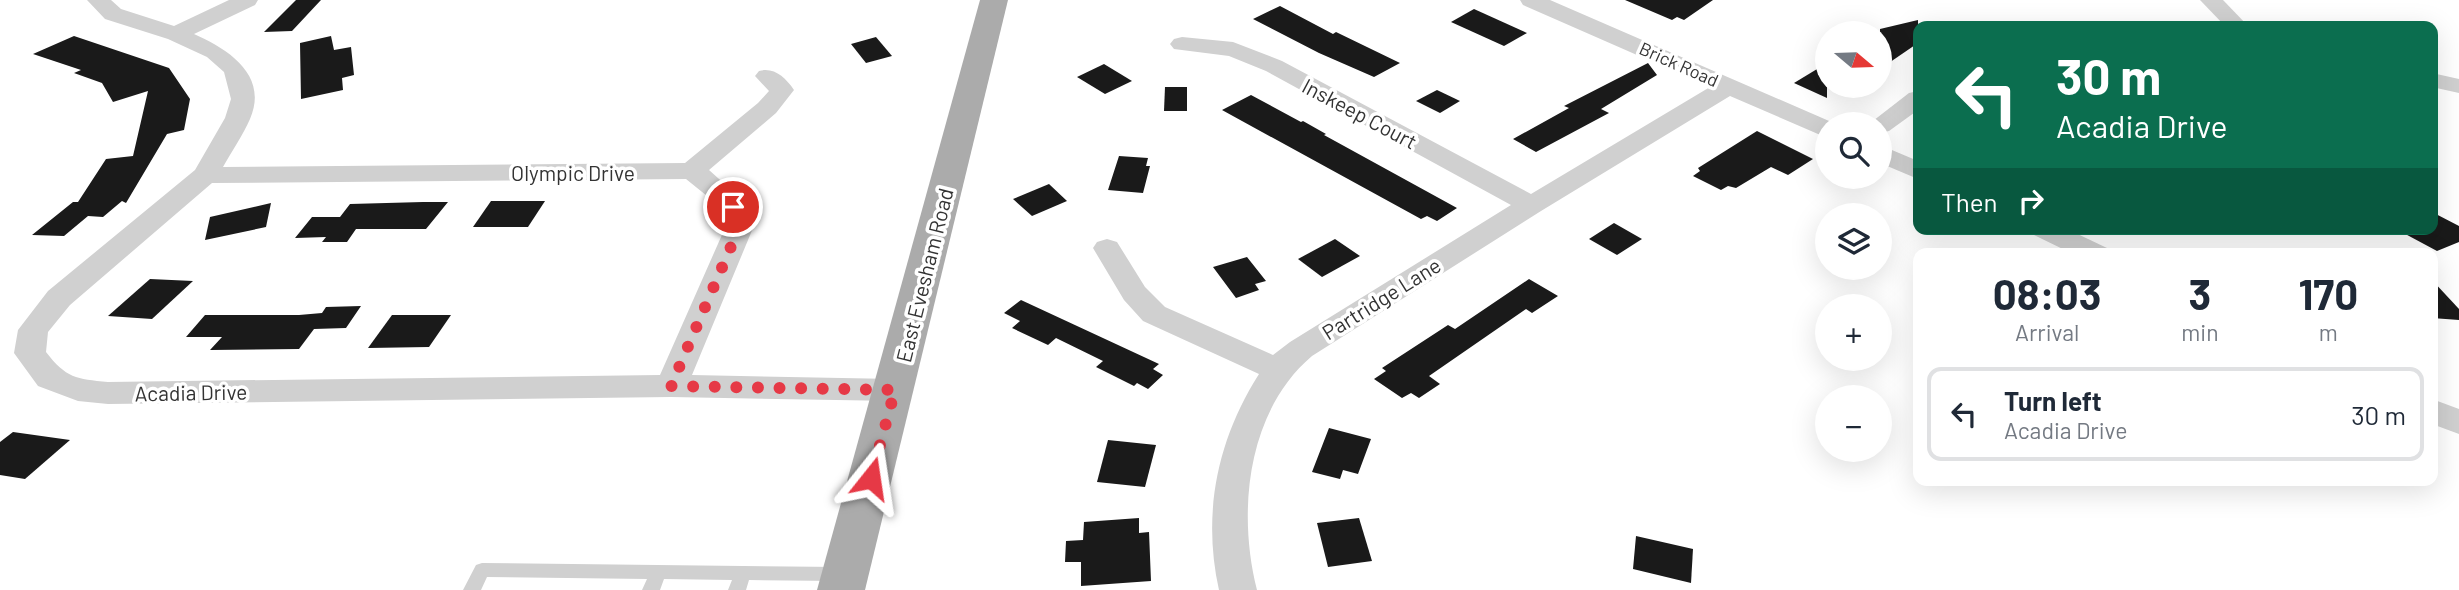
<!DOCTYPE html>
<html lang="en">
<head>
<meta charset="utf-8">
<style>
  :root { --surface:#fff; --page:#f2f2f3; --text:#1f2937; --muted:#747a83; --line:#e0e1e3 }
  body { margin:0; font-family:Barlow,sans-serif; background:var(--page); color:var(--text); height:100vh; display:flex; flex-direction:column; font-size:26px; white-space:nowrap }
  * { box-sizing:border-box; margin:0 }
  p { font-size:23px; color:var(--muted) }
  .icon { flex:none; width:38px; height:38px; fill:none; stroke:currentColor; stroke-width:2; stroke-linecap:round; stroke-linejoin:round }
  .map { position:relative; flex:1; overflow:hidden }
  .details { position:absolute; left:1913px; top:248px; width:525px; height:238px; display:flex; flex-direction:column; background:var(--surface); border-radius:14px; box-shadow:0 7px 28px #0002 }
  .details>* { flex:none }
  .hud { position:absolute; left:1913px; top:21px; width:525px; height:214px; border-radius:14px; box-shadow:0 7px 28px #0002; background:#0b6e4f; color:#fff; overflow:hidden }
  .needle { width:46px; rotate:109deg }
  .buttons { position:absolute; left:1815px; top:21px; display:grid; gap:14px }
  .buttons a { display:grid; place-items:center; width:77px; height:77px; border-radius:50%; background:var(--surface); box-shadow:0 7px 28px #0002; font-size:35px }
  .pin { position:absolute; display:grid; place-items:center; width:60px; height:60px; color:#fff; margin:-30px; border:4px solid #fff; border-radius:50%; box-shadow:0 2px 7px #0007 }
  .me { position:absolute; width:77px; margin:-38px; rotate:15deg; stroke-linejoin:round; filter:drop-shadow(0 0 5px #0008) }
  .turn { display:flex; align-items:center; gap:24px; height:147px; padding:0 28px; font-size:32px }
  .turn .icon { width:91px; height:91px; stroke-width:2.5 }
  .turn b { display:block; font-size:49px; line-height:60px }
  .then { display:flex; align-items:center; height:66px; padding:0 28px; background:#0003; gap:14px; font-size:26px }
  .eta { display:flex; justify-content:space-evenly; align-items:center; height:119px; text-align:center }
  .eta b { font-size:42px; font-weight:700; line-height:49px }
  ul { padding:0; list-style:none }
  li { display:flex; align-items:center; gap:21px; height:94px; margin:0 14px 10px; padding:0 14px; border:4px solid var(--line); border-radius:14px }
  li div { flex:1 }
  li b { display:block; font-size:26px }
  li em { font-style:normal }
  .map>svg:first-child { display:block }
  .building { fill:#1a1a1a }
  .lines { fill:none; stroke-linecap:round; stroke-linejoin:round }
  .service { fill:#d0d0d0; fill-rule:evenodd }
  .minor { fill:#d0d0d0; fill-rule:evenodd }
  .primary { fill:#ababab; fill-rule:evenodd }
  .route { stroke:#e63946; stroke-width:12; stroke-dasharray:0 21.6 }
  .labels { text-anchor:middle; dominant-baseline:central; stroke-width:7; stroke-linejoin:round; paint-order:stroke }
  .far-street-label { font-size:18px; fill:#333; stroke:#fff }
  .street-label { font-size:21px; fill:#333; stroke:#fff }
</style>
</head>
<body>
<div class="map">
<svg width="2459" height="590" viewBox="0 0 2459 590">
  <rect width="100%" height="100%" fill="#fff"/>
  <g class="building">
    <path d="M 296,0 L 321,0 L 292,31 L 264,32 Z"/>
    <path d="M 1625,0 L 1713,0 L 1684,20 L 1677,17 L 1672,20 Z"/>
    <path d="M 1280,6 L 1333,34 L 1336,32 L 1400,63 L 1374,77 L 1319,53 L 1253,19 Z"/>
    <path d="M 1474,9 L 1527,33 L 1504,46 L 1451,22 Z"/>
    <path d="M 1918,20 L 1918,43 L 1880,69 L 1880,29 Z"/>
    <path d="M 74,36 L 169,68 L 190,99 L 184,130 L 167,134 L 126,203 L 122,201 L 103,217 L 88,216 L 64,236 L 32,235 L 73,202 L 78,202 L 106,159 L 133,156 L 148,91 L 113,102 L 102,83 L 74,73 L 81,70 L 33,54 Z"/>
    <path d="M 331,36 L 334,50 L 351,47 L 354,75 L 342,78 L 343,90 L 301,99 L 300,43 Z"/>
    <path d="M 876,37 L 892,56 L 866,63 L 851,44 Z"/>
    <path d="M 1648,63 L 1657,75 L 1601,109 L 1609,113 L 1536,152 L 1513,139 L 1569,108 L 1564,106 Z"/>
    <path d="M 1827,63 L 1827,98 L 1794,83 Z"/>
    <path d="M 1104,64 L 1132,81 L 1105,94 L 1077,77 Z"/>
    <path d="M 1165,87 L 1187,87 L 1187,111 L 1164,111 Z"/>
    <path d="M 1437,90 L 1460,101 L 1440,113 L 1416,101 Z"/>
    <path d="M 1251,95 L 1301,122 L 1303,121 L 1326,134 L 1324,135 L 1457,208 L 1437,221 L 1427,216 L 1421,219 L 1222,110 Z"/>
    <path d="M 1757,131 L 1813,159 L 1788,175 L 1771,167 L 1736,188 L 1728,186 L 1721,190 L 1693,176 L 1700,171 L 1698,168 Z"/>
    <path d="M 1119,156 L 1148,158 L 1146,166 L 1150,166 L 1143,193 L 1108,190 Z"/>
    <path d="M 1049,184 L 1067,201 L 1032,216 L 1013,199 Z"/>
    <path d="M 491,201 L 545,201 L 528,227 L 473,227 Z"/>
    <path d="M 423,202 L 448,202 L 426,229 L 356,229 L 347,242 L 322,242 L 326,237 L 295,238 L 312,217 L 340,217 L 350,204 Z"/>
    <path d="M 271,203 L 266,227 L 205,240 L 210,217 Z"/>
    <path d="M 2432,212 L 2459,226 L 2459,242 L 2437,251 L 2396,229 L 2432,229 Z"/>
    <path d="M 1614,223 L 1642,239 L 1617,255 L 1589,239 Z"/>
    <path d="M 1335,239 L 1360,256 L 1322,277 L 1298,259 Z"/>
    <path d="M 1247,257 L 1266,281 L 1255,284 L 1259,290 L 1236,298 L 1213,267 Z"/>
    <path d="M 150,279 L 193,281 L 152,319 L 108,316 Z"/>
    <path d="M 1529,279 L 1558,296 L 1532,313 L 1526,309 L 1429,376 L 1440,384 L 1419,398 L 1411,393 L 1402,398 L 1374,379 L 1386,371 L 1382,368 L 1448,325 L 1455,329 Z"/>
    <path d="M 2432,280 L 2459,309 L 2459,320 L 2432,318 Z"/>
    <path d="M 1021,300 L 1159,364 L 1153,369 L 1163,375 L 1148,389 L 1137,383 L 1134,386 L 1096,367 L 1103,361 L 1056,338 L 1048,345 L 1012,328 L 1020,321 L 1004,313 Z"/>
    <path d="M 361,306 L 346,328 L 314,329 L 299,349 L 210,350 L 222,337 L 186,337 L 205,315 L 299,315 L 322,313 L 326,307 Z"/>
    <path d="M 392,315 L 451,315 L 429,347 L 368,348 Z"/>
    <path d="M 1329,428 L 1371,439 L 1358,474 L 1343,470 L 1340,479 L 1312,472 Z"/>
    <path d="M 13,432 L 70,440 L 25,479 L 0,475 L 0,442 Z"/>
    <path d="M 1108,440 L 1156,445 L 1145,487 L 1097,482 Z"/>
    <path d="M 1139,518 L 1139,533 L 1149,532 L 1151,581 L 1081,586 L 1081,562 L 1065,562 L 1066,541 L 1083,540 L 1084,522 Z"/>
    <path d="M 1359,518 L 1372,561 L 1328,567 L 1317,523 Z"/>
    <path d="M 1636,536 L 1693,549 L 1691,583 L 1633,569 Z"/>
  </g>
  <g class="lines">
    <path class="service" d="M 482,563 L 840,567 L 846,569 L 849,574 L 846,579 L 840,581 L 749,580 L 746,590 L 728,590 L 732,580 L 664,579 L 660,590 L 642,590 L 647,579 L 487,577 L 481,590 L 463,590 L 476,565 Z"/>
    <g class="minor">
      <path d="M 87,0 L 111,0 L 121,9 L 174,26 L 229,0 L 258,0 L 255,5 L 194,34 C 228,49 269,75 250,119 C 243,135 232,151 223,167 L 685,163 L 758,103 L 769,91 L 755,76 L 759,71 C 774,67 785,77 794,90 L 776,113 L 709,170 L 737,195 L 753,228 L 692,375 L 895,379 L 906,382 L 911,390 L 906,398 L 895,401 L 671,397 L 108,404 L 78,401 L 38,386 L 14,353 L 18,330 L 48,291 L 195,170 L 225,118 L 231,99 L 224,72 L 207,57 L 168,39 L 105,19 ZM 686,179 L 712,200 L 725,228 L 660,375 L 108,382 C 76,379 66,378 46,352 L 48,332 L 70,305 L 212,183 Z"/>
      <path d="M 1520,0 L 1550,0 L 1836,124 L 1827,124 L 1827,137 L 1818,134 L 1730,96 L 1541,211 L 1312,356 C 1247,411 1237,512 1257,590 L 1219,590 C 1202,514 1217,440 1259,374 L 1143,321 L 1124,300 L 1093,248 L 1097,242 L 1107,239 L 1117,242 L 1145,287 L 1165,307 L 1273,355 L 1290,342 L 1511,205 L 1266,71 L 1229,56 L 1174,49 L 1170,44 L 1174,39 L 1182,37 L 1233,42 L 1282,61 L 1531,194 L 1710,87 L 1523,5 Z"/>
      <path d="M 2200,0 L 2223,0 L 2248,26 L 2225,26 Z"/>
      <path d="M 2432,73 L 2459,79 L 2459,93 L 2432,87 Z"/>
      <path d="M 1918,91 L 1918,110 L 1889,131 L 1880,133 L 1880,124 L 1869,124 L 1909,93 Z"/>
      <path d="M 1880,145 L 1918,161 L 1918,179 L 1880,163 Z"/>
      <path d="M 2030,229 L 2067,229 L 2107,248 L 2111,254 L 2073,254 L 2034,235 Z"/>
      <path d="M 2432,399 L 2459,409 L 2459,434 L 2432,424 Z"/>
    </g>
    <path class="primary" d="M 980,0 L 1008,0 L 865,590 L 817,590 Z"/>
  </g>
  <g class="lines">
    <path class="route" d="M 733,207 L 739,228 L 671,386 L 895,390 L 871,478"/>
  </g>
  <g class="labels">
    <g class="far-street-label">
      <text transform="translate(1679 64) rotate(24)">Brick Road</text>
    </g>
    <g class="street-label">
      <text transform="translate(1360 113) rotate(28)">Inskeep Court</text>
      <text x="573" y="172">Olympic Drive</text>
      <text transform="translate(924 275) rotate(-76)">East Evesham Road</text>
      <text transform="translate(1381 298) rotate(-32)">Partridge Lane</text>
      <text transform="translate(191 392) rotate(-1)">Acadia Drive</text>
    </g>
  </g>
</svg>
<div class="buttons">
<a><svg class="needle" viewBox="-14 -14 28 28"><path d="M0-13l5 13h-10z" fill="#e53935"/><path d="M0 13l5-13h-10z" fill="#747a83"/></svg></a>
<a><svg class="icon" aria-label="search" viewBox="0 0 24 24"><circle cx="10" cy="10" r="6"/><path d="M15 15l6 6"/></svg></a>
<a><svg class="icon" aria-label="layers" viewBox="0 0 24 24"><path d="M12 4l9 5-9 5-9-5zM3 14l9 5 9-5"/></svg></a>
<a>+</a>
<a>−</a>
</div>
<div class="pin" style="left:733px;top:207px;background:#d93025"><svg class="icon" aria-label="arrive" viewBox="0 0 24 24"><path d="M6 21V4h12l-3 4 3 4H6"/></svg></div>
<svg class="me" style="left:871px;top:478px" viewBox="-20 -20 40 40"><path d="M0-17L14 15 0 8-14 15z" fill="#e63946" stroke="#fff" stroke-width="4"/></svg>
<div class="hud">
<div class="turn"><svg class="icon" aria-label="left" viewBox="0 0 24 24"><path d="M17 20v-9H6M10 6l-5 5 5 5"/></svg><div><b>30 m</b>Acadia Drive</div></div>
<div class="then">Then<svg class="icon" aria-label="right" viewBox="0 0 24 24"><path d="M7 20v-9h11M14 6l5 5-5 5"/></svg></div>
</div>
<section class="details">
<div class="eta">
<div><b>08:03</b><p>Arrival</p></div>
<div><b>3</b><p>min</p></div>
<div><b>170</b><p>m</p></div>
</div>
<ul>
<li><svg class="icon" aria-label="left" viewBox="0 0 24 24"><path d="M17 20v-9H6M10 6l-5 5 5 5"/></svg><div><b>Turn left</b><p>Acadia Drive</p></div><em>30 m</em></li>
</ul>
</section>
</div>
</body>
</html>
